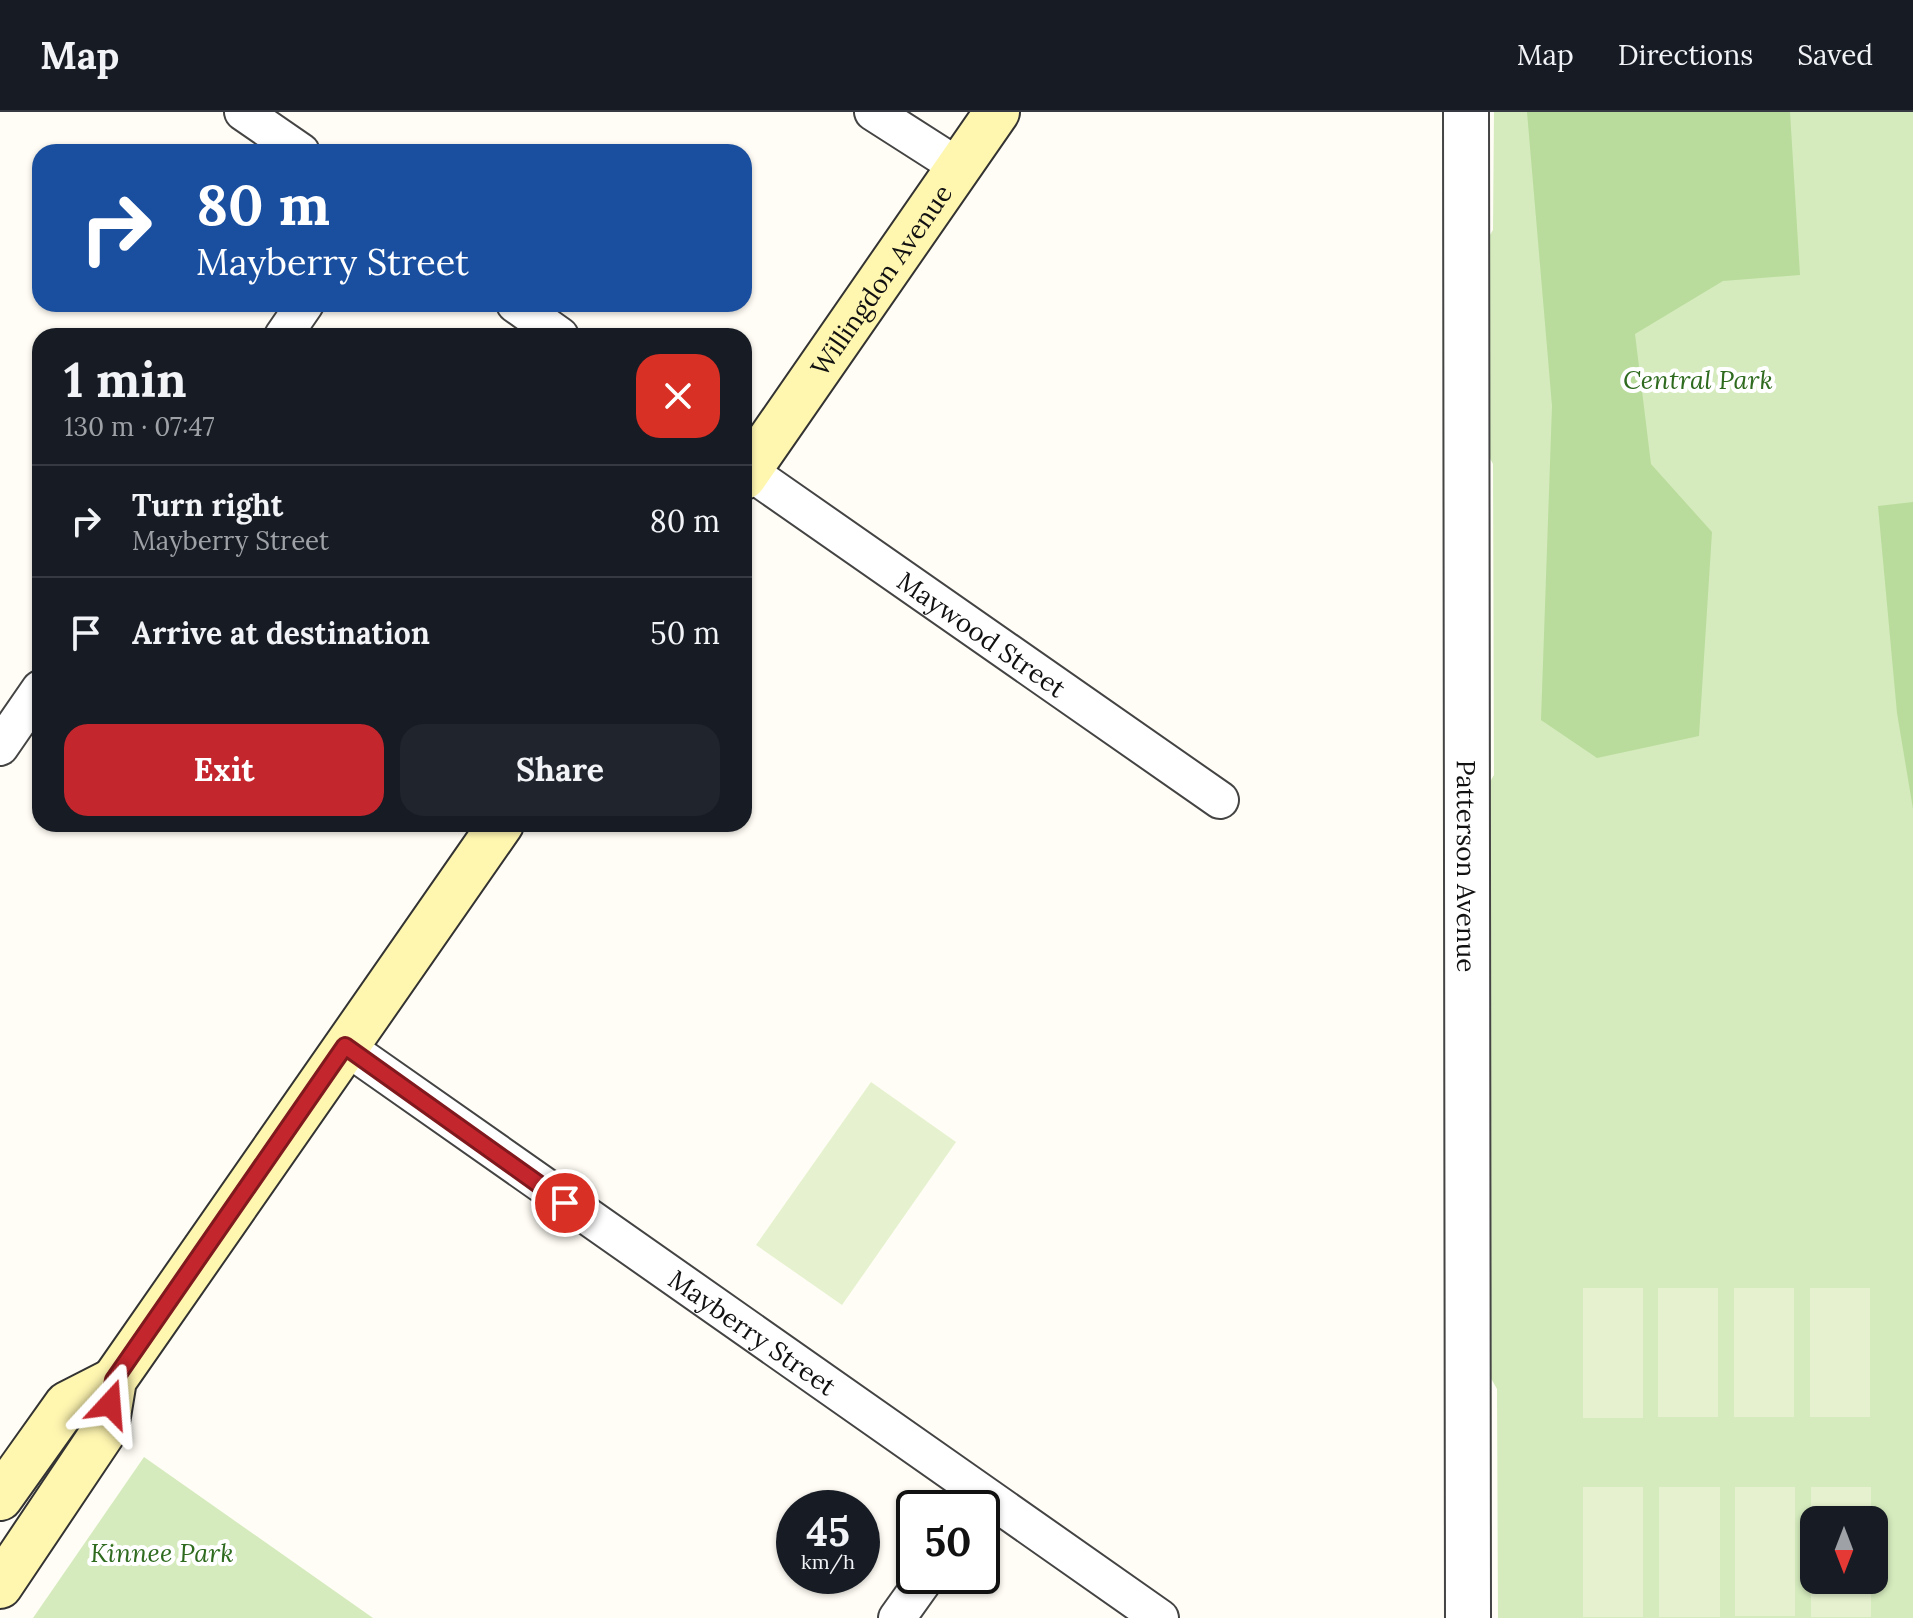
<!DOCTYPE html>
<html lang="en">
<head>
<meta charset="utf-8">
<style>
  :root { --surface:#171b24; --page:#20242c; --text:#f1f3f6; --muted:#9ea1a6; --line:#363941; --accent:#c4262e }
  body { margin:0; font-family:Lora,serif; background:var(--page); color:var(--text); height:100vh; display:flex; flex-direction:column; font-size:30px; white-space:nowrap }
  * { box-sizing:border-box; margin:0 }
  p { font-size:26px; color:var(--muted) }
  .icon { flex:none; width:44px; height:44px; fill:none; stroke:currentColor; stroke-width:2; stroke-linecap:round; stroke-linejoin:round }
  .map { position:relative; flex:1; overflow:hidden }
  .panel { position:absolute; left:32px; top:216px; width:720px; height:504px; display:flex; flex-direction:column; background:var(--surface); border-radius:24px; box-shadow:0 2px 6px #0004 }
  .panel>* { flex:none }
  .hud { position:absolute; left:32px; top:32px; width:720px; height:168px; border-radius:24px; box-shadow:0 2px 6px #0004; background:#1a4fa0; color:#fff; overflow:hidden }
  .needle { width:52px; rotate:180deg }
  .buttons { position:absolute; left:1800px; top:1394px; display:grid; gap:16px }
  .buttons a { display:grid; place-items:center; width:88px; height:88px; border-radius:16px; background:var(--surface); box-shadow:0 2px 6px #0004; font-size:40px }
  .speed { position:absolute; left:776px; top:1378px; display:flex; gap:16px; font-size:40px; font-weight:700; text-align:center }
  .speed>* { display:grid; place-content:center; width:104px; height:104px; border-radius:50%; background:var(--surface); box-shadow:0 2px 6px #0004; line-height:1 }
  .speed small { font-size:20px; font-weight:400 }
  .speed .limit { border:4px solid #111; border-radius:12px; background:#fff; color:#111 }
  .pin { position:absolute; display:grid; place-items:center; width:68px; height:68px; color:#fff; margin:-34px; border:4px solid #fff; border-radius:50%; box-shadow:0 2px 8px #0007 }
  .me { position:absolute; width:88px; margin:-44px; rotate:19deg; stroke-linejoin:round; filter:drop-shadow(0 0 6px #0008) }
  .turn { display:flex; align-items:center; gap:28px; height:168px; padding:0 32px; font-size:36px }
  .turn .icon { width:104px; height:104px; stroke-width:2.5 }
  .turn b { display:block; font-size:56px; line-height:68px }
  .round { display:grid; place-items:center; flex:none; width:84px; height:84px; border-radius:24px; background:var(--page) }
  .head { display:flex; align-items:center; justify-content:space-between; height:136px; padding:0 32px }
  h1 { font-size:48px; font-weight:700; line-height:60px }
  .button { display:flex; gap:16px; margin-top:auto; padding:16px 32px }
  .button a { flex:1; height:92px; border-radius:24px; background:var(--accent); color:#fff; font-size:32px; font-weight:700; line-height:92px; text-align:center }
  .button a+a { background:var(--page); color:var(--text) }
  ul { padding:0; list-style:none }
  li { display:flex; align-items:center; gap:24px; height:112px; padding:0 32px; border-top:2px solid var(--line) }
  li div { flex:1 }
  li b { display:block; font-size:30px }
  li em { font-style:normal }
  header { display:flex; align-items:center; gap:48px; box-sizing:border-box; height:112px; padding:0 40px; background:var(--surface); border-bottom:2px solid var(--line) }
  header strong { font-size:38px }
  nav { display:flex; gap:44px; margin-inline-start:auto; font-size:28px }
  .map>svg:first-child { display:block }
  .green { fill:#d5ebbd; fill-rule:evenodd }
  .forest { fill:#b9dc9c }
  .pitch { fill:#e6f2cf }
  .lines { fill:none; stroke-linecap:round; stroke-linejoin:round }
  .minor-casing { stroke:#444; stroke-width:40 }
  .tertiary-casing { stroke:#444; stroke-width:48 }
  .secondary-casing { stroke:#333; stroke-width:48 }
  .minor { stroke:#fff; stroke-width:36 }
  .tertiary { stroke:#fff; stroke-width:44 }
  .secondary { stroke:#fff6b0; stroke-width:44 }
  .route-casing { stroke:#7f191e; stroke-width:20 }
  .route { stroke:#c4262e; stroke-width:14 }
  .labels { text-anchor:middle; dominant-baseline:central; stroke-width:8; stroke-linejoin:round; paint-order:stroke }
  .street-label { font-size:26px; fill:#111; stroke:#fff }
  .park-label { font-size:26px; font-style:italic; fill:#2f6b1f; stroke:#fff }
</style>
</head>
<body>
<header>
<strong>Map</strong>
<nav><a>Map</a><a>Directions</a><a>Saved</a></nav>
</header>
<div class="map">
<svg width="1913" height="1506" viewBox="0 0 1913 1506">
  <rect width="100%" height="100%" fill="#fffdf5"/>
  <g class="green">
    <path d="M 1494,0 L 1913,0 L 1913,1506 L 1498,1506 L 1497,1277 L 1488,1261 L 1485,678 L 1494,663 L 1493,352 L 1484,335 L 1483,134 L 1493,118 ZM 1814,1408 L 1874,1408 L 1874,1468 L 1814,1468 Z"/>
    <path d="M 144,1345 L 373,1506 L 33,1506 Z"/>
  </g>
  <g class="forest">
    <path d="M 1527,0 L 1790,0 L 1800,163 L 1723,169 L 1635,222 L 1651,352 L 1712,420 L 1699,624 L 1597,646 L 1541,608 L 1552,294 Z"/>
    <path d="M 1913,390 L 1913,697 L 1897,601 L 1878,394 Z"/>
  </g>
  <g class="pitch">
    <path d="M 871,970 L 956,1030 L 842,1193 L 756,1133 Z"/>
    <rect x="1583" y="1176" width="60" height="130"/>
    <rect x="1658" y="1176" width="60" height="129"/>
    <rect x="1734" y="1176" width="60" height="129"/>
    <rect x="1810" y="1176" width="60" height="129"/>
    <rect x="1583" y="1375" width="60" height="130"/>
    <rect x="1659" y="1375" width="61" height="130"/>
    <rect x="1735" y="1375" width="60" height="129"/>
    <path d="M 1811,1375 L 1871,1375 L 1871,1408 L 1814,1408 L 1814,1468 L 1871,1468 L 1871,1505 L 1811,1505 Z"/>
  </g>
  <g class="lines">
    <defs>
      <g id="minor">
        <path d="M 243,0 L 301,40"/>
        <path d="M 873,0 L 959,55"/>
        <path d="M 515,192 L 560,224"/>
        <path d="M 283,224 L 305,192"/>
        <path id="s1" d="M 744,356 L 1220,688"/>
        <path d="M 0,635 L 40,577"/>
        <path id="s2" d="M 345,934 L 1160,1506"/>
        <path d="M 897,1506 L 927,1464"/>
      </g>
      <g id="tertiary">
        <path id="s3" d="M 1466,0 L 1468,1506"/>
      </g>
      <g id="secondary">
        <path id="s4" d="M 744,365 L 997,0"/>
        <path d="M 0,1386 L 67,1292 L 114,1268"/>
        <path d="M 0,1474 L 106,1316 L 114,1268 L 501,712"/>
      </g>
    </defs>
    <use href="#minor" class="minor-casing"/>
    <use href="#tertiary" class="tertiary-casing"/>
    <use href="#secondary" class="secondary-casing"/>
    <use href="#minor" class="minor"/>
    <use href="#tertiary" class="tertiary"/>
    <use href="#secondary" class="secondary"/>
  </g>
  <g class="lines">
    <defs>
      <path id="route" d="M 110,1292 L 114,1268 L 345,934 L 565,1091"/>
    </defs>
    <use href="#route" class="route-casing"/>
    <use href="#route" class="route"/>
  </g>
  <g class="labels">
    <g class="street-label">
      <text stroke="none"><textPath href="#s4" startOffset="240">Willingdon Avenue</textPath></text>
      <text stroke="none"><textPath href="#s1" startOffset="290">Maywood Street</textPath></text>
      <text stroke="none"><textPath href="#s3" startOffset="754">Patterson Avenue</textPath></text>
      <text stroke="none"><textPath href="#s2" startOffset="498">Mayberry Street</textPath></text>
    </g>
    <g class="park-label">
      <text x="1698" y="267">Central Park</text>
      <text x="162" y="1440">Kinnee Park</text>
    </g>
  </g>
</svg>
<div class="buttons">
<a><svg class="needle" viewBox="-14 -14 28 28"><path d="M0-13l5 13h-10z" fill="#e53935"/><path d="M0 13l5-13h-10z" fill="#9ea1a6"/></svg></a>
</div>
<div class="speed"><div>45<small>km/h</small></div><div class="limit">50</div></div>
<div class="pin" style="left:565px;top:1091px;background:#d93025"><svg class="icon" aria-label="arrive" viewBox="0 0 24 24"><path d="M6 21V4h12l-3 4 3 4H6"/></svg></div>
<svg class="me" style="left:110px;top:1292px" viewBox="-20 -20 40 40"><path d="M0-17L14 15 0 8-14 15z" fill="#c4262e" stroke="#fff" stroke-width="4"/></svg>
<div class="hud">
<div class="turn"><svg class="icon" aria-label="right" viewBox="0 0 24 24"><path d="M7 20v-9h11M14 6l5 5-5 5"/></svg><div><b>80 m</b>Mayberry Street</div></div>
</div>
<section class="panel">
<div class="head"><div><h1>1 min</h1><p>130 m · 07:47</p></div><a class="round" style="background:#d93025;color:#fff"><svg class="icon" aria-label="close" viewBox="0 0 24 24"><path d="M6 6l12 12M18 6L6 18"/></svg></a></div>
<ul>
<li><svg class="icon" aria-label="right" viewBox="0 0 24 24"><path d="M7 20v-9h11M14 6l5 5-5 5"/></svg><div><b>Turn right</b><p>Mayberry Street</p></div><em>80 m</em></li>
<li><svg class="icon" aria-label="arrive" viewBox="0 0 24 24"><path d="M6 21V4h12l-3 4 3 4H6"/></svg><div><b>Arrive at destination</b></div><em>50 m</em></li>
</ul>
<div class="button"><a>Exit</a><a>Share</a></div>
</section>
</div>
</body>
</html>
